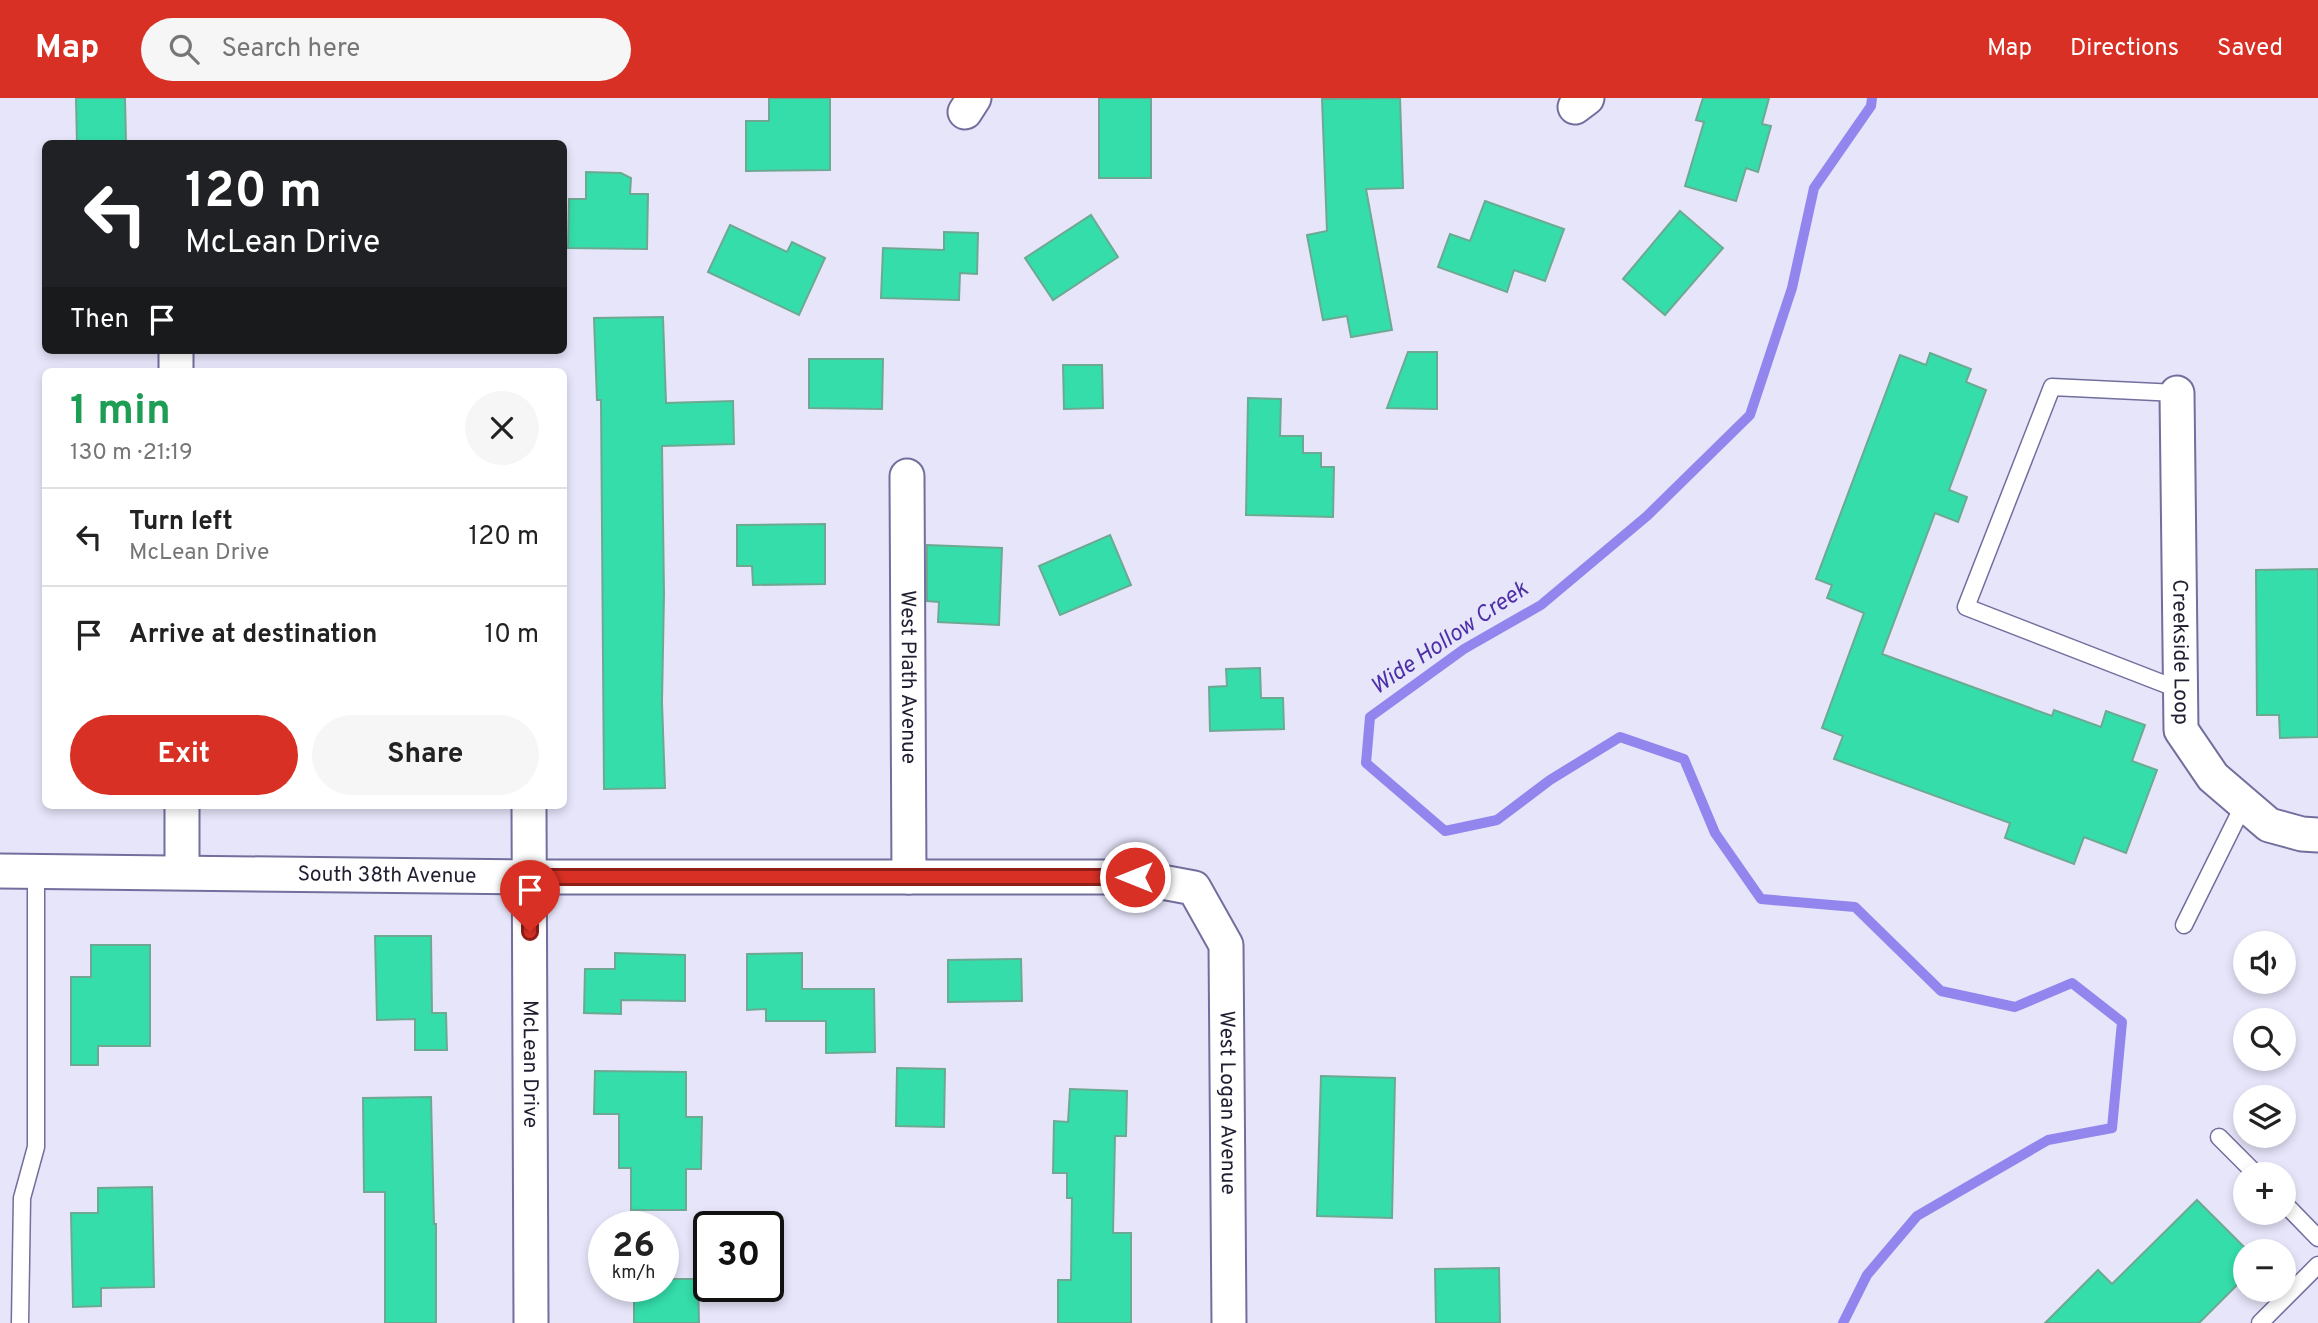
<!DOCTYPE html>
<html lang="en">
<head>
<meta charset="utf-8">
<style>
  :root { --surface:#fff; --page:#f6f6f6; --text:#222; --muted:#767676; --line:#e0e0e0; --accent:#d93025 }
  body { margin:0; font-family:Overpass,sans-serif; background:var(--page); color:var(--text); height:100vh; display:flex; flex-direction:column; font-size:26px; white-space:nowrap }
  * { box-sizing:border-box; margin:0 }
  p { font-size:23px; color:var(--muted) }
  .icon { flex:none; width:38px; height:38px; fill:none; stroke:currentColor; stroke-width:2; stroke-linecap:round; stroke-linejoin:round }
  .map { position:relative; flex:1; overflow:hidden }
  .drawer { position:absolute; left:42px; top:270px; width:525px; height:441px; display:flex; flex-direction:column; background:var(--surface); border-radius:10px; box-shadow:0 4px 10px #0003 }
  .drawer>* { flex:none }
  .hud { position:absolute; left:42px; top:42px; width:525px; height:214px; border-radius:10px; box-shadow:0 4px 10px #0003; background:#202124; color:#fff; overflow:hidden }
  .fabs { position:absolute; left:2233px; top:833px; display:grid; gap:14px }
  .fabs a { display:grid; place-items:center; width:63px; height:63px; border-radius:50%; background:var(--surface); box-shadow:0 4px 10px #0003; font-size:35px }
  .speed { position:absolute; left:588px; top:1113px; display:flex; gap:14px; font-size:35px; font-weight:700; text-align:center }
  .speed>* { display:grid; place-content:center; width:91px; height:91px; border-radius:50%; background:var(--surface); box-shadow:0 4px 10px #0003; line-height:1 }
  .speed small { font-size:18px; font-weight:400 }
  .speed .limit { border:4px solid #111; border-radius:10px; background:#fff; color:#111 }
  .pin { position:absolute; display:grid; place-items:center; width:60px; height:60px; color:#fff; margin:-72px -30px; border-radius:50% 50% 50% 0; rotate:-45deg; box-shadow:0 0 7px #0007 }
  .pin .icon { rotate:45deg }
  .me { position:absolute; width:77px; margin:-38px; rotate:270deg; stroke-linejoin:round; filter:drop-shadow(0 0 5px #0008) }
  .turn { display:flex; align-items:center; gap:24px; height:147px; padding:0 28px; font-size:32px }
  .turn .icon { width:91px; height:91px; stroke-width:2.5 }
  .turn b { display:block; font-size:49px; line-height:60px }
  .then { display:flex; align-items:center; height:66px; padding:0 28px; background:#0003; gap:14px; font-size:26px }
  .round { display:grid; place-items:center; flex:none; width:74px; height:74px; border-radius:37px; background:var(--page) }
  .summary { display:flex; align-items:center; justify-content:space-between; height:119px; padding:0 28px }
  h1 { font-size:42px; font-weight:700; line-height:52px; color:#1e9e55 }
  .action { display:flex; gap:14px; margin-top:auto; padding:14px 28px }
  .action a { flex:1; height:80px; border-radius:42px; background:var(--accent); color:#fff; font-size:28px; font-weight:700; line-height:80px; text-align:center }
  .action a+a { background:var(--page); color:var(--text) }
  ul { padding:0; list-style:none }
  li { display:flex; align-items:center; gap:21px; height:98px; padding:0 28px; border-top:2px solid var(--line) }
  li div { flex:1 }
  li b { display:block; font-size:26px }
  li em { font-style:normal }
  header { display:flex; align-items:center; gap:42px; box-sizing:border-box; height:98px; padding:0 35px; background:var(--accent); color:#fff }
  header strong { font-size:33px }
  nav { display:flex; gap:38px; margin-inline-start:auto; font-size:24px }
  .search { width:490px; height:63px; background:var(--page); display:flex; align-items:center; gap:18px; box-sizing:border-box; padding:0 24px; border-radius:38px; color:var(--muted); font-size:26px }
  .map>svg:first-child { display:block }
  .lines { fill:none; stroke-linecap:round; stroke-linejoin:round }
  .stream { stroke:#9285ed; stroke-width:10 }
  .building { fill:#35ddab; stroke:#6da992; stroke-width:2 }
  .service-casing { stroke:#726e9d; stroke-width:19 }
  .minor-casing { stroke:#726e9d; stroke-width:37 }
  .service { stroke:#fff; stroke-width:16 }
  .minor { stroke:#fff; stroke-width:33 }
  .route-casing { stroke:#8d1f18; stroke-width:18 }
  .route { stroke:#d93025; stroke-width:12 }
  .labels { text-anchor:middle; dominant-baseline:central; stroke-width:6; stroke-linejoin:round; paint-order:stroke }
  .street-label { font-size:21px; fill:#201f32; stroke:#e6e5fa }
  .water-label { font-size:23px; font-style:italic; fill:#4e2fa8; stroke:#e6e5fa }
</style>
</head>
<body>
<header>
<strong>Map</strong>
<div class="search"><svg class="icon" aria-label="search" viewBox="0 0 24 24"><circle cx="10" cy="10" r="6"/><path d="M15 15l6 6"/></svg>Search here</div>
<nav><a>Map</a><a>Directions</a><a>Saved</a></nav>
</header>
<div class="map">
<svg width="2318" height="1225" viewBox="0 0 2318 1225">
  <rect width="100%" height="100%" fill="#e6e5fa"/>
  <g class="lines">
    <path class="stream" d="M 1843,1225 L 1867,1177 L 1917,1118 L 2048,1042 L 2112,1030 L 2122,924 L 2072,885 L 2015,909 L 1941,893 L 1855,809 L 1761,801 L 1715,735 L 1684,661 L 1620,639 L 1550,682 L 1497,722 L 1445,733 L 1366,665 L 1370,619 L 1464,551 L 1541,507 L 1647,418 L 1750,317 L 1792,190 L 1814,90 L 1871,8 L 1872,0"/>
  </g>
  <g class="building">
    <path d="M 76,0 L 125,0 L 126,46 L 77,46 Z"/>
    <path d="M 769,0 L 830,0 L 830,72 L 746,73 L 746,23 L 769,23 Z"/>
    <rect x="1099" y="0" width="52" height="80"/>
    <path d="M 1400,0 L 1403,90 L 1366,91 L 1392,232 L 1351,239 L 1347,218 L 1323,222 L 1307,137 L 1327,133 L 1322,1 Z"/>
    <path d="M 1703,0 L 1769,0 L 1762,26 L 1771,28 L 1758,74 L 1746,70 L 1736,103 L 1685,88 L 1704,24 L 1696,22 Z"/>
    <path d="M 586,74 L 621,75 L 631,80 L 630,96 L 648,96 L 647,151 L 568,150 L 569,101 L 586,101 Z"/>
    <path d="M 1485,103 L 1564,131 L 1545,183 L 1514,172 L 1507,194 L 1438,169 L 1450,136 L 1470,143 Z"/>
    <path d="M 1680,113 L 1723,150 L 1665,217 L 1623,181 Z"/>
    <path d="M 1091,117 L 1118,159 L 1053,202 L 1025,160 Z"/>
    <path d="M 730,127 L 787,154 L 792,144 L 825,160 L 799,217 L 708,174 Z"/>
    <path d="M 944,134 L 978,135 L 977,176 L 960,175 L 959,202 L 881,200 L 883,150 L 944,152 Z"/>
    <path d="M 663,219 L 666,305 L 733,303 L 734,346 L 662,348 L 664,496 L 662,604 L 665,690 L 604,691 L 601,302 L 597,302 L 594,220 Z"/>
    <path d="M 1408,254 L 1437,254 L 1437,311 L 1387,310 Z"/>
    <path d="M 1930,255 L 1971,271 L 1966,284 L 1986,292 L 1949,392 L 1967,399 L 1958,424 L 1935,415 L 1882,556 L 2052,618 L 2054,612 L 2101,629 L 2106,613 L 2145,627 L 2132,663 L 2157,672 L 2126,755 L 2084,739 L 2074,766 L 2005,740 L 2010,725 L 1834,661 L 1843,638 L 1822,630 L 1864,515 L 1827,500 L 1832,487 L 1816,481 L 1900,257 L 1926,267 Z"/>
    <path d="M 809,261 L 883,261 L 882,311 L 809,310 Z"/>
    <path d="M 1063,267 L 1102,267 L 1103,310 L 1064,311 Z"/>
    <path d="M 1248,300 L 1281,301 L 1280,338 L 1303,338 L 1303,355 L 1321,355 L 1321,369 L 1334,369 L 1333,419 L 1246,417 Z"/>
    <path d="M 825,426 L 825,486 L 753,487 L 752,468 L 737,468 L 737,427 Z"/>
    <path d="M 1110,437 L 1131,487 L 1060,517 L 1039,468 Z"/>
    <path d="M 927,447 L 1002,450 L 999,527 L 938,524 L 939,504 L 927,503 Z"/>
    <path d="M 2318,471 L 2318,639 L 2280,640 L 2279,617 L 2257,617 L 2256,472 Z"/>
    <path d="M 1260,570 L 1261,600 L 1283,600 L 1284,631 L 1210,633 L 1209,589 L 1227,588 L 1226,571 Z"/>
    <path d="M 375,838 L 431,838 L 432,915 L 446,915 L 447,952 L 415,952 L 415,921 L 377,922 Z"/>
    <path d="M 91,847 L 150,847 L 150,948 L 98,948 L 98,967 L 71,967 L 71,879 L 91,879 Z"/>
    <path d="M 615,855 L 685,857 L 685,903 L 621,902 L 621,916 L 584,915 L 585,871 L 615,871 Z"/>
    <path d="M 802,855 L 802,891 L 874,891 L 875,954 L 826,955 L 826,923 L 766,923 L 766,911 L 747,912 L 747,856 Z"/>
    <path d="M 1021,861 L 1022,903 L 948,904 L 948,862 Z"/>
    <path d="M 897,970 L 945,971 L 944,1029 L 896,1028 Z"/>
    <path d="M 595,973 L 686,974 L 686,1019 L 702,1019 L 701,1071 L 686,1071 L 686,1112 L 631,1112 L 631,1070 L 619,1070 L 619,1016 L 594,1016 Z"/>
    <path d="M 1321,978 L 1395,980 L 1392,1120 L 1317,1118 Z"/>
    <path d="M 1070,991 L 1127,993 L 1126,1038 L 1115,1038 L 1113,1135 L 1131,1135 L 1131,1225 L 1058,1225 L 1058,1182 L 1071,1182 L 1072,1100 L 1067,1100 L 1067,1075 L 1053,1075 L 1054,1023 L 1068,1024 Z"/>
    <path d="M 431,999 L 434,1126 L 436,1126 L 436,1225 L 385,1225 L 385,1094 L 364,1094 L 363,1000 Z"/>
    <path d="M 152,1089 L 154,1189 L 101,1190 L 101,1208 L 73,1209 L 71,1115 L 98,1115 L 98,1090 Z"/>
    <path d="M 2197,1102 L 2245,1150 L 2245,1179 L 2199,1225 L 2045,1225 L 2098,1172 L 2112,1186 Z"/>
    <path d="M 1499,1170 L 1500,1225 L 1436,1225 L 1435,1171 Z"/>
    <path d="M 663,1181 L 698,1181 L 699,1225 L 634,1225 L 634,1188 L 663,1188 Z"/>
  </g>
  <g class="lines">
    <defs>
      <g id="service">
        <path d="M 2177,295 L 2052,289 L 1966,509 L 2180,592"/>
        <path d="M 2184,827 L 2244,706"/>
        <path d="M 2219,1039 L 2256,1076"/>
        <path d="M 2284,1105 L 2318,1140"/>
        <path d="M 20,1225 L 22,1100 L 36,1049 L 36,773"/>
        <path d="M 2260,1225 L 2318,1167"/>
      </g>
      <g id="minor">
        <path d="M 1575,9 L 1587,0"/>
        <path d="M 965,14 L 974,0"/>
        <path d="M 176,252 L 176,273"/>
        <path id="s1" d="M 2177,295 L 2181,632 L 2213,679 L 2269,727 L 2302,736 L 2318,737"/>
        <path id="s2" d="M 907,378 L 909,779"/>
        <path d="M 182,707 L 182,774"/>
        <path id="s3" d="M 529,707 L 531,1225"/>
        <path id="s4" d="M 0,773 L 530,779 L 1135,779 L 1194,790 L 1226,847 L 1229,1225"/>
      </g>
    </defs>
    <use href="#service" class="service-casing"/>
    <use href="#minor" class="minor-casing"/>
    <use href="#service" class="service"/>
    <use href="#minor" class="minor"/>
  </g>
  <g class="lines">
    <defs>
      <path id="route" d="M 530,834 L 530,779 L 1135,779"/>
    </defs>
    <use href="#route" class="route-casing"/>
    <use href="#route" class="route"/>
  </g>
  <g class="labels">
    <g class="street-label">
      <text stroke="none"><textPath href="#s1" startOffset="259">Creekside Loop</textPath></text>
      <text stroke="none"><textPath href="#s2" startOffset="201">West Plath Avenue</textPath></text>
      <text stroke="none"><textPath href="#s4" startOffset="387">South 38th Avenue</textPath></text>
      <text stroke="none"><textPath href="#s3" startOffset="259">McLean Drive</textPath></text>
      <text stroke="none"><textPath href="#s4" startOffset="1418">West Logan Avenue</textPath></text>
    </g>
    <g class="water-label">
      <text transform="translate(1450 541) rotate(-34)">Wide Hollow Creek</text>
    </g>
  </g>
</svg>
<div class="fabs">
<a><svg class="icon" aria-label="sound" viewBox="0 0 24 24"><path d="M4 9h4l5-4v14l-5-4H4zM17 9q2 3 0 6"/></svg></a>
<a><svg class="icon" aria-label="search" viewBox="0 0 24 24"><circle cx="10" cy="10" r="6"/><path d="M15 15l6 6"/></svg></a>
<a><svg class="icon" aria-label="layers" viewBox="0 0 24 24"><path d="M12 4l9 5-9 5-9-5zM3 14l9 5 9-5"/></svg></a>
<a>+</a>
<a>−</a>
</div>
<div class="speed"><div>26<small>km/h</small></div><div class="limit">30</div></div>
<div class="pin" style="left:530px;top:834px;background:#d93025"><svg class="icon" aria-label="arrive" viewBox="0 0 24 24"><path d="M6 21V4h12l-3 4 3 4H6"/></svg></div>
<svg class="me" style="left:1135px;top:779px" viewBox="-20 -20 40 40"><circle r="17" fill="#d93025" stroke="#fff" stroke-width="3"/><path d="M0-11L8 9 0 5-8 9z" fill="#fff"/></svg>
<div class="hud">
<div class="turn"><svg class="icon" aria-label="left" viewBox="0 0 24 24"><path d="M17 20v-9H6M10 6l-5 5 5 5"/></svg><div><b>120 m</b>McLean Drive</div></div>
<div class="then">Then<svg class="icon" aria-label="arrive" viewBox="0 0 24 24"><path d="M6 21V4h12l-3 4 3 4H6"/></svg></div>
</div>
<section class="drawer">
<div class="summary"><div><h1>1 min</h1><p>130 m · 21:19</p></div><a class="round"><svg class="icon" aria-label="close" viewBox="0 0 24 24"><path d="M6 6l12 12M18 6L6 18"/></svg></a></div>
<ul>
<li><svg class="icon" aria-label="left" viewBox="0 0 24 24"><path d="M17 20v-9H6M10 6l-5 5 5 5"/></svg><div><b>Turn left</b><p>McLean Drive</p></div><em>120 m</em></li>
<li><svg class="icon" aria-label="arrive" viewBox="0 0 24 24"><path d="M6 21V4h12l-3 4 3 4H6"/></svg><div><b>Arrive at destination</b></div><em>10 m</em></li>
</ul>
<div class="action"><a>Exit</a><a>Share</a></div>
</section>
</div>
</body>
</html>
